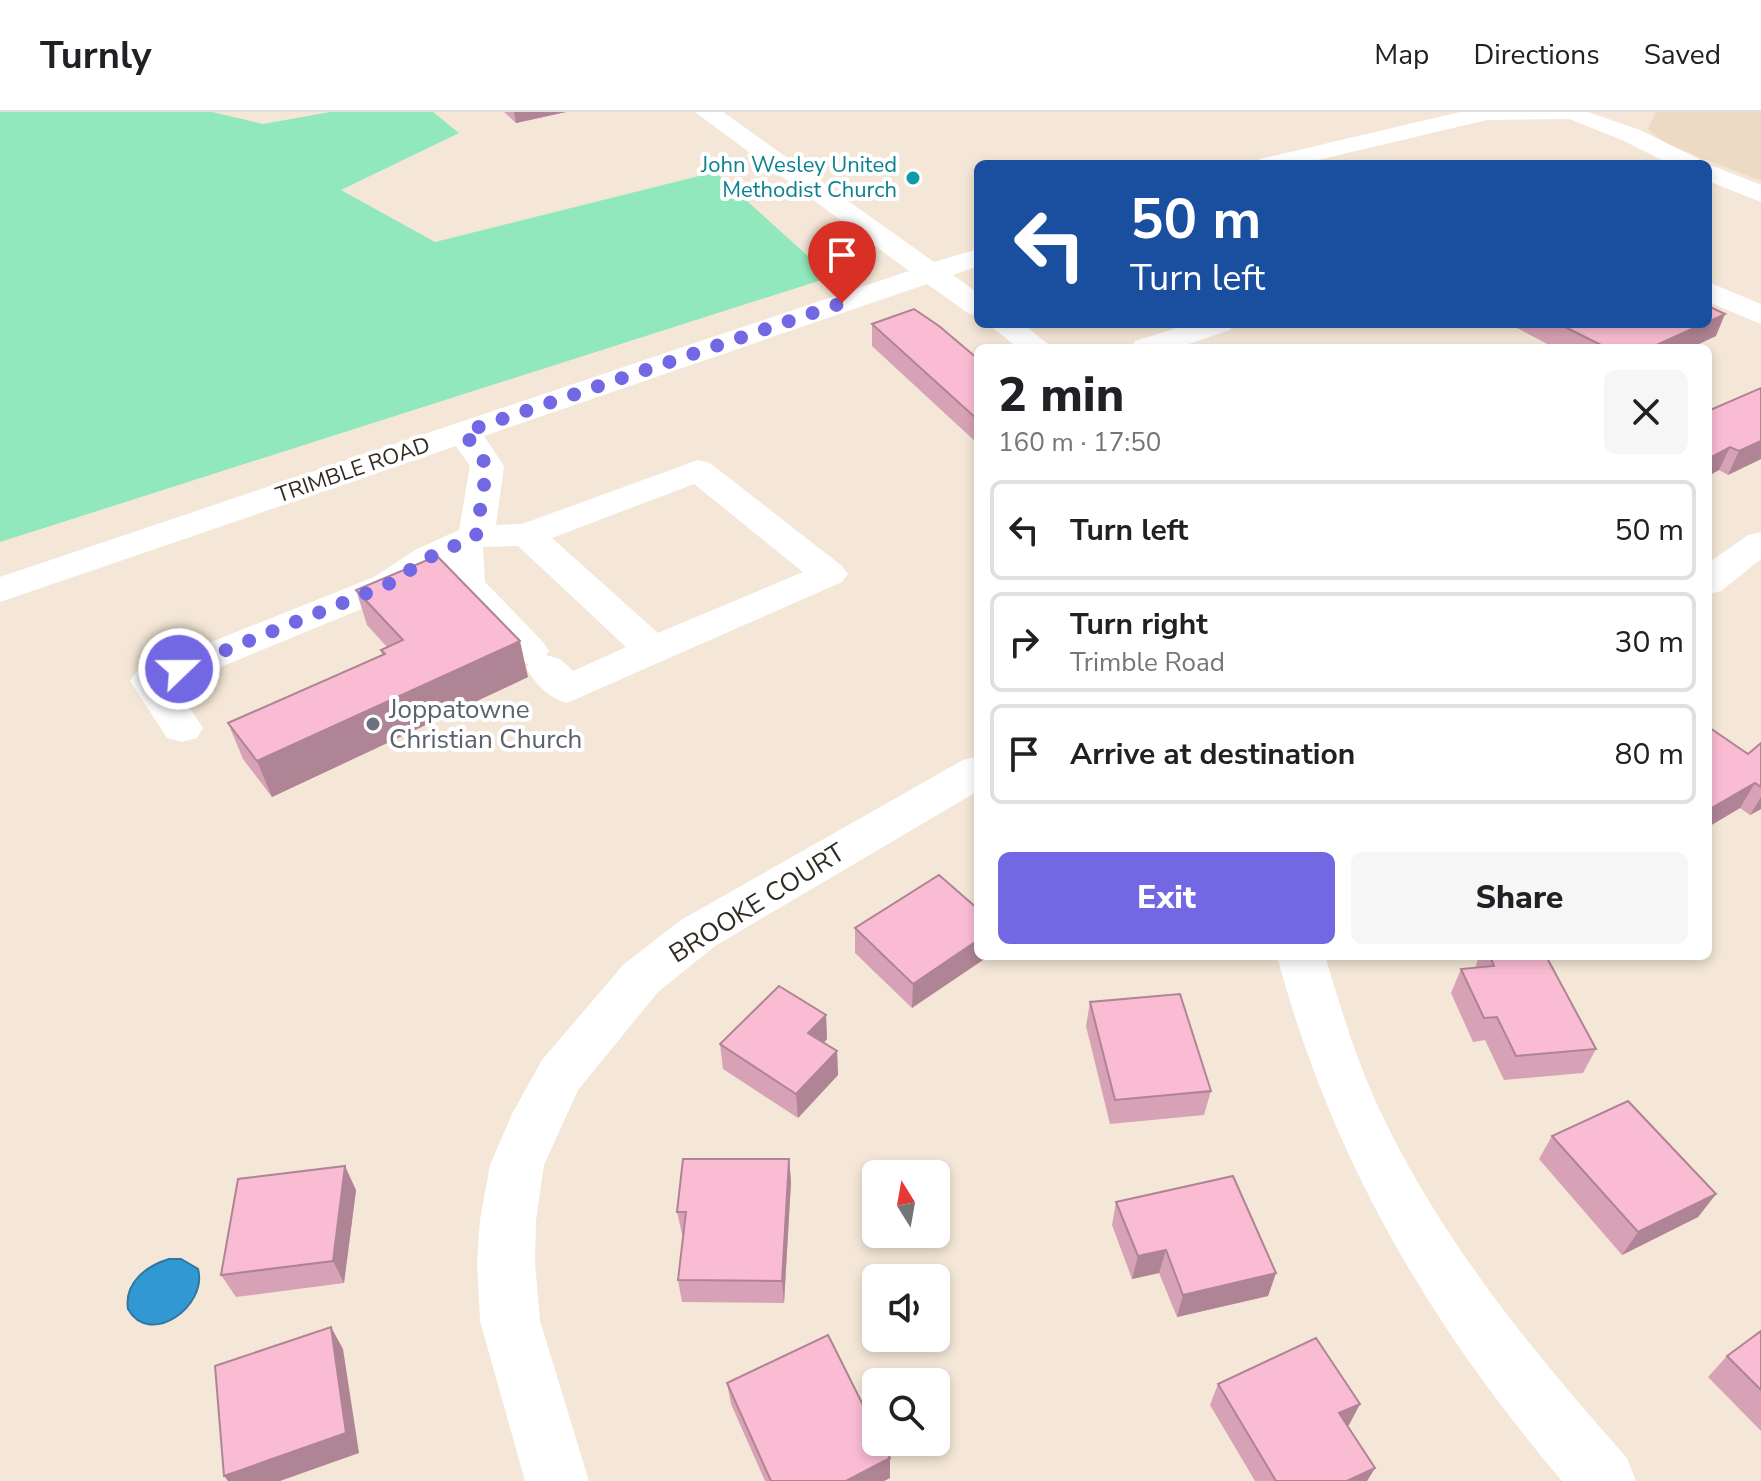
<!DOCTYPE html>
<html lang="en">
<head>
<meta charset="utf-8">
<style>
  :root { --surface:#fff; --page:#f6f6f6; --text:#202124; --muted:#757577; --line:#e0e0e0; --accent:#7368e3 }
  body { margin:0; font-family:"Nunito Sans",sans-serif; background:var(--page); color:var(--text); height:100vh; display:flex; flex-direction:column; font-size:30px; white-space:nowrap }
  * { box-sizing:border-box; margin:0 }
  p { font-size:26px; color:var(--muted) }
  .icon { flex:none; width:44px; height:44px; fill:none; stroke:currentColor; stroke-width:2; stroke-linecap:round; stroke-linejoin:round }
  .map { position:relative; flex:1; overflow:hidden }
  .drawer { position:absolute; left:974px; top:232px; width:738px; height:616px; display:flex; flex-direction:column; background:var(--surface); border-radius:12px; box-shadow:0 4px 12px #0003 }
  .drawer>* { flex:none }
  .banner { position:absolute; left:974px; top:48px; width:738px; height:168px; border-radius:12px; box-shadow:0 4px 12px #0003; background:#1a4fa0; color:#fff; overflow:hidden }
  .needle { width:52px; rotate:349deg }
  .fabs { position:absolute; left:862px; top:1048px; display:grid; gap:16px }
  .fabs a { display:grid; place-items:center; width:88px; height:88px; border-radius:12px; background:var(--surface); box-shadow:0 4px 12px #0003; font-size:40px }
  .pin { position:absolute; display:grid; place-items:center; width:68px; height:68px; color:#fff; margin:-82px -34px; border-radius:50% 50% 50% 0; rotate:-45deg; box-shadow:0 0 8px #0007 }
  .pin .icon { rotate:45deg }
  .me { position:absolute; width:88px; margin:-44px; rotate:68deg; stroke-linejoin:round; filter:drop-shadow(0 0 6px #0008) }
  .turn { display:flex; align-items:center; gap:28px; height:168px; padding:0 24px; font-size:36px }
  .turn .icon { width:104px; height:104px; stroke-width:2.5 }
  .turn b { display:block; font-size:56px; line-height:68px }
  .round { display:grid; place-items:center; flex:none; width:84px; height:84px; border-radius:12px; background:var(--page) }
  .head { display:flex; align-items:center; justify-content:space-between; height:136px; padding:0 24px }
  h1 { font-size:48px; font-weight:800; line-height:60px }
  .button { display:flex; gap:16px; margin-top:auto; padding:16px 24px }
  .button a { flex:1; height:92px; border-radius:12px; background:var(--accent); color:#fff; font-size:32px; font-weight:800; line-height:92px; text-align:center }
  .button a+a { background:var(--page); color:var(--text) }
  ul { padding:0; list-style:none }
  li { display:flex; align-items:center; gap:24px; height:100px; margin:0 16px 12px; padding:0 8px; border:4px solid var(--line); border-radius:12px }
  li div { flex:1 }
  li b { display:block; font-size:30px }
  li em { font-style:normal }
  header { display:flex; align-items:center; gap:48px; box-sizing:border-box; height:112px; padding:0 40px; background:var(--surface); border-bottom:2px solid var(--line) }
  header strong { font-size:38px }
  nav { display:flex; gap:44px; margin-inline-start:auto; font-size:28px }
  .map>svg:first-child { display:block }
  .built { fill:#ecdac5 }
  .green { fill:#91e8bc }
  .water { fill:#3198d4; stroke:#3177a0; stroke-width:2 }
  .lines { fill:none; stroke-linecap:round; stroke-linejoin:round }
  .minor { fill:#fff; fill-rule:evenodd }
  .wall { fill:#d7a2b5 }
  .shaded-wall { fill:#af8494 }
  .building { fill:#fabcd3; stroke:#af8494; stroke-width:2 }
  .route { stroke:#7368e3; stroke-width:14; stroke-dasharray:0 25.2 }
  .culture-dot { fill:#0f9aa8; stroke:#fff; stroke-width:3 }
  .worship-dot { fill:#6b7280; stroke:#fff; stroke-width:3 }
  .labels { text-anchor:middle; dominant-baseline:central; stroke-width:8; stroke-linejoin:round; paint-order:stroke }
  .far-culture-label { font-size:22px; fill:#0d838f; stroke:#fff; text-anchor:end }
  .far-street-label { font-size:22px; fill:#302b25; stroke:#fff }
  .worship-label { font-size:26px; fill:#5b616d; stroke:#fff; text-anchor:start }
  .street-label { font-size:26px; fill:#302b25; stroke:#fff }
</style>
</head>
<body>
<header>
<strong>Turnly</strong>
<nav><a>Map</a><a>Directions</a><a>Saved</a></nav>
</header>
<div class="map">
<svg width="1761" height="1369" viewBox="0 0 1761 1369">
  <rect width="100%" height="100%" fill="#f4e7d7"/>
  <path class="built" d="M 1656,0 L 1761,0 L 1761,69 L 1664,31 L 1648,17 Z"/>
  <path class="green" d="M 0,0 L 212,0 L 263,12 L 330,0 L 433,0 L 459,21 L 341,78 L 435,130 L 715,60 L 831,165 L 0,430 Z"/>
  <path class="water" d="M 169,1147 L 181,1147 L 198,1157 C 208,1194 150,1236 128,1197 C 124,1171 146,1154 169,1147 Z"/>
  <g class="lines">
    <g class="minor">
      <path d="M 695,0 L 723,0 L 934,150 L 978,137 L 978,154 L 953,163 L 978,181 L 978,204 L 968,201 L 927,172 L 484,324 L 504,354 L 496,413 L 522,412 L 698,348 L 710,351 L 842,454 L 848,462 L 842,470 L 567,591 C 548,586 536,572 526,556 L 529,552 L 515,548 L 453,481 L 447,473 L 447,451 L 400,481 L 175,574 L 203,616 L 197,626 L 182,630 L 167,626 L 130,569 L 136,560 L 374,465 L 417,437 L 459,418 L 470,354 L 456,334 L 0,490 L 0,465 L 909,159 ZM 694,372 L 803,460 L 658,521 L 552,426 ZM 518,434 L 626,535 L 573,559 L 560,547 L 546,543 L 549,539 L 543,530 L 485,470 L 483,435 Z"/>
      <path d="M 1460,0 L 1588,0 L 1640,18 L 1699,47 L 1703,52 L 1670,52 L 1622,28 L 1569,7 L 1487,8 L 1301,52 L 1256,52 L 1260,47 Z"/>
      <path d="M 1708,52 L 1761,73 L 1761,90 L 1708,69 Z"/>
      <path d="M 1708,170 L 1761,192 L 1761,212 L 1708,190 Z"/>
      <path d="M 988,212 L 1023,212 L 1053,236 L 1018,236 Z"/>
      <path d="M 1189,212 L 1234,212 L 1230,218 L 1177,236 L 1131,236 L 1135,229 Z"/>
      <path d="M 1761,420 L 1761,447 L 1721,479 L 1708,482 L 1708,451 L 1748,423 Z"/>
      <path d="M 978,644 L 978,679 L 715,834 L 658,880 L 578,978 L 544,1053 L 536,1108 L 535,1150 L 540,1209 L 589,1369 L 525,1369 L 480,1209 L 477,1150 L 480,1108 L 490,1053 L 512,1002 L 542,948 L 624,852 L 681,808 L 963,648 Z"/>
      <path d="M 1277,844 L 1325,844 C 1340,893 1354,941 1375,988 C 1436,1122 1530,1237 1627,1346 L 1636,1369 L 1562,1369 C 1428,1211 1331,1045 1277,844 Z"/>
    </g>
  </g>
  <g class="wall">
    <path d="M 504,0 L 566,0 L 516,11 Z"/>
    <path d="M 872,212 L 978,247 L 978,332 L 872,234 Z"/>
    <path d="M 1515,212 L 1708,212 L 1716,224 L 1690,236 L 1555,236 L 1515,215 Z"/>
    <path d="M 1761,276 L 1761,347 L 1728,363 L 1719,358 L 1708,364 L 1708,299 Z"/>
    <path d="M 356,478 L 528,565 L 272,685 L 243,647 L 228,611 L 382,543 L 381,538 L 387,535 L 367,513 Z"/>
    <path d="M 1708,617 L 1748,642 L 1761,631 L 1761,697 L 1750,703 L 1740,696 L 1708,715 Z"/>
    <path d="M 978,797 L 912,896 L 855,841 L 855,816 Z"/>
    <path d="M 1479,844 L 1546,844 L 1596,937 L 1583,961 L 1504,968 L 1485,928 L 1473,930 L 1451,881 L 1461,857 L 1475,856 Z"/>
    <path d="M 1090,890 L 1211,979 L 1204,1003 L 1110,1012 L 1086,914 Z"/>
    <path d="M 826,903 L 827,927 L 824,931 L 837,939 L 838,963 L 798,1006 L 723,957 L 720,932 Z"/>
    <path d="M 1552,1024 L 1716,1082 L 1698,1105 L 1622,1143 L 1539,1047 Z"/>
    <path d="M 789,1047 L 791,1070 L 784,1191 L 682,1190 L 678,1168 L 683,1123 L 682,1122 L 677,1100 Z"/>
    <path d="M 356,1078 L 344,1171 L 236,1185 L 221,1163 Z"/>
    <path d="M 1116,1090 L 1276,1161 L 1268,1184 L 1177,1205 L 1159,1161 L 1132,1167 L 1112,1113 Z"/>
    <path d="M 1761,1219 L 1761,1319 L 1708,1265 L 1727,1244 Z"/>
    <path d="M 727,1271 L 890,1346 L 890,1366 L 884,1369 L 765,1369 L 731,1292 Z"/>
    <path d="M 1218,1272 L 1360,1292 L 1347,1314 L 1375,1356 L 1367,1369 L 1255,1369 L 1210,1293 Z"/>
  </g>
  <g class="shaded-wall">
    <path d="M 514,0 L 566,0 L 516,11 Z"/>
    <path d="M 1725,202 L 1716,224 L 1690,236 L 1650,236 L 1703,212 L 1708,212 L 1708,210 Z"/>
    <path d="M 1761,329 L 1761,347 L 1728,363 L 1739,339 Z"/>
    <path d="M 1730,335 L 1719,358 L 1708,364 L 1708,347 Z"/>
    <path d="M 520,529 L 528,565 L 272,685 L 257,649 Z"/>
    <path d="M 1755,671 L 1740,696 L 1708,715 L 1708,698 Z"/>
    <path d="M 1761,685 L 1761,697 L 1750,703 Z"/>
    <path d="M 978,828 L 978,844 L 989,844 L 912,896 L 913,872 Z"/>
    <path d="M 826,903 L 827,927 L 810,945 L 808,921 Z"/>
    <path d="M 837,939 L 838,963 L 798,1006 L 796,982 Z"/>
    <path d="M 789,1047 L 791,1070 L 784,1191 L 782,1169 Z"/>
    <path d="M 345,1054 L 356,1078 L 344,1171 L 333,1149 Z"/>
    <path d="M 1716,1082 L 1698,1105 L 1622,1143 L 1638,1120 Z"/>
    <path d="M 1166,1138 L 1159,1161 L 1132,1167 L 1138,1144 Z"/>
    <path d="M 1276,1161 L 1268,1184 L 1177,1205 L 1183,1183 Z"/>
    <path d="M 331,1215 L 343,1237 L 359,1341 L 280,1369 L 228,1369 L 224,1364 Z"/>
    <path d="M 1360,1292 L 1349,1313 L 1329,1322 L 1339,1301 Z"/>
    <path d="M 890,1346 L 890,1366 L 884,1369 L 846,1369 Z"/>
    <path d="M 1375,1356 L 1367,1369 L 1347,1369 Z"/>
  </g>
  <g class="building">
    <path d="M 1708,194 L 1725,202 L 1708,210 Z"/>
    <path d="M 914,197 L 939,214 L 978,247 L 978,308 L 872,212 Z"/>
    <path d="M 1559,212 L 1703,212 L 1650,236 L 1607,236 Z"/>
    <path d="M 1761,276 L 1761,329 L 1739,339 L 1730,335 L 1708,347 L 1708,299 Z"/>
    <path d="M 437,444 L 520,529 L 257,649 L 228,611 L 385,542 L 381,538 L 403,528 L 356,478 Z"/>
    <path d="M 1710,616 L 1748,642 L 1761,631 L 1761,675 L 1755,671 L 1708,698 L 1708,617 Z"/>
    <path d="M 939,763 L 978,797 L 978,828 L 913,872 L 855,816 Z"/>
    <path d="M 1490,844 L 1546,844 L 1596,937 L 1516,944 L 1497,905 L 1484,906 L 1461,857 L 1494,854 Z"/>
    <path d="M 779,874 L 826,903 L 808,921 L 837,939 L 796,982 L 720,932 Z"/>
    <path d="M 1180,882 L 1211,979 L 1115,988 L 1090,890 Z"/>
    <path d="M 1628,989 L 1716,1082 L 1638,1120 L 1552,1024 Z"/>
    <path d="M 683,1047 L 789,1047 L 782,1169 L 678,1168 L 686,1100 L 677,1100 Z"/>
    <path d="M 345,1054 L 333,1149 L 221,1163 L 238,1067 Z"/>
    <path d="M 1233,1064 L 1276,1161 L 1183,1183 L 1166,1138 L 1138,1144 L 1116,1090 Z"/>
    <path d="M 331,1215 L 346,1321 L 224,1364 L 215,1254 Z"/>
    <path d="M 1761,1219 L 1761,1278 L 1727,1244 Z"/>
    <path d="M 828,1223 L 876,1319 L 876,1330 L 882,1330 L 890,1346 L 846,1369 L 771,1369 L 727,1271 Z"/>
    <path d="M 1316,1226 L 1360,1292 L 1339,1301 L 1375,1356 L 1347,1369 L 1276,1369 L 1218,1272 Z"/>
  </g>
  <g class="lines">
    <path class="route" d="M 179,557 L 387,473 L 430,445 L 476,424 L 487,354 L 464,320 L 842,191"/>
  </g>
  <circle class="culture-dot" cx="913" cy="66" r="8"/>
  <circle class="worship-dot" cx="373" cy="612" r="8"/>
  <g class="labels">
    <g class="far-culture-label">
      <text x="897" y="53">John Wesley United<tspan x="897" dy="25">Methodist Church</tspan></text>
    </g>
    <g class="far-street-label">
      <text transform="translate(353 358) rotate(-19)">TRIMBLE ROAD</text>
    </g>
    <g class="worship-label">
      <text x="389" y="597">Joppatowne<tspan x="389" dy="30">Christian Church</tspan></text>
    </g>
    <g class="street-label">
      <text transform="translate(757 791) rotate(-32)">BROOKE COURT</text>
    </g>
  </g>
</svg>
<div class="fabs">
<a><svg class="needle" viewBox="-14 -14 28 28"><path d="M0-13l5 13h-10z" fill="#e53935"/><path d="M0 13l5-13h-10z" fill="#757577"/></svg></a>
<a><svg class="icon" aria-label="sound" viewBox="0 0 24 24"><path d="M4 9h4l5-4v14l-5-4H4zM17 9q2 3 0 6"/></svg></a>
<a><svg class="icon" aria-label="search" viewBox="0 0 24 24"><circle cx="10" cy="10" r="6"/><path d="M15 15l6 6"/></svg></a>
</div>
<div class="pin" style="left:842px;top:191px;background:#d93025"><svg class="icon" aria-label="arrive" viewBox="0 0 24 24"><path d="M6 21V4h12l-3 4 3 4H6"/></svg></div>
<svg class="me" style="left:179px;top:557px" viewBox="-20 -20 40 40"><circle r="17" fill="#7368e3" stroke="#fff" stroke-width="3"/><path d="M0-11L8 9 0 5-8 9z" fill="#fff"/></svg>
<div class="banner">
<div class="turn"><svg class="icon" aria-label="left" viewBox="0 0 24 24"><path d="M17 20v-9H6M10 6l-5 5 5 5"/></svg><div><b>50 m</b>Turn left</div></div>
</div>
<section class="drawer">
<div class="head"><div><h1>2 min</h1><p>160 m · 17:50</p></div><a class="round"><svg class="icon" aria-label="close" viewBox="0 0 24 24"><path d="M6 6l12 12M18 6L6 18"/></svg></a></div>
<ul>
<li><svg class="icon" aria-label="left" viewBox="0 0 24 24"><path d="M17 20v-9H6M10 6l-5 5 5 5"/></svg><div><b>Turn left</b></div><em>50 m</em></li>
<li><svg class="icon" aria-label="right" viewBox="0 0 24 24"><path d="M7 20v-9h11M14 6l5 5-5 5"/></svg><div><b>Turn right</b><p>Trimble Road</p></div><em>30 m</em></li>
<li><svg class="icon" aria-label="arrive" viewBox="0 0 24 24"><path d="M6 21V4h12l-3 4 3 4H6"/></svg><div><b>Arrive at destination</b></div><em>80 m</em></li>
</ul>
<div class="button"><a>Exit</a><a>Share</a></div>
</section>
</div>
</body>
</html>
